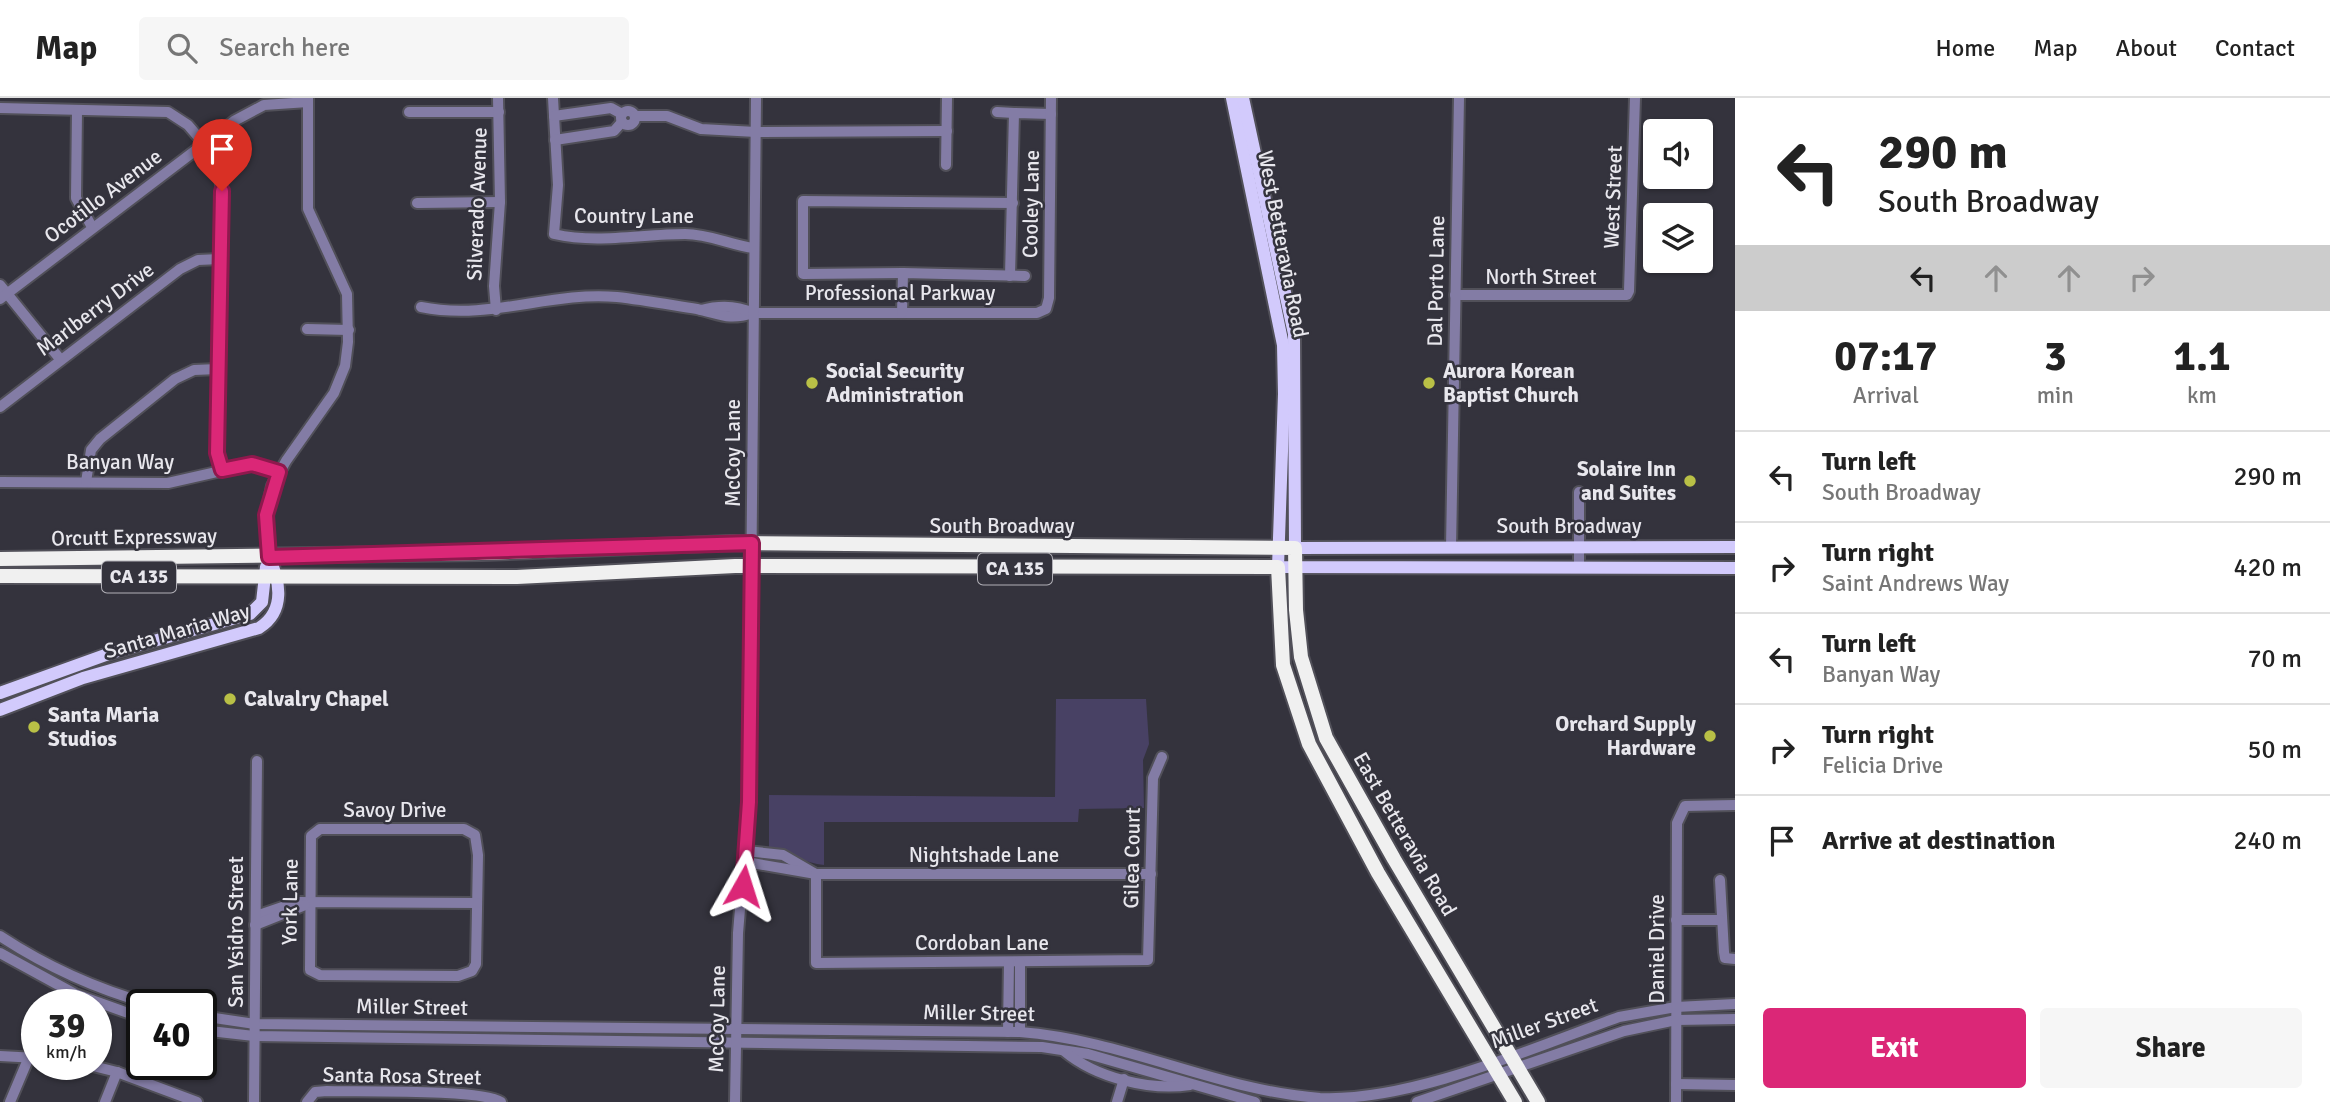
<!DOCTYPE html>
<html lang="en">
<head>
<meta charset="utf-8">
<style>
  :root { --surface:#fff; --page:#f6f6f6; --text:#222; --muted:#767676; --line:#e0e0e0; --accent:#db2777 }
  body { margin:0; font-family:Signika,sans-serif; background:var(--page); color:var(--text); height:100vh; display:flex; flex-direction:column; font-size:26px; white-space:nowrap }
  * { box-sizing:border-box; margin:0 }
  p { font-size:23px; color:var(--muted) }
  .icon { flex:none; width:38px; height:38px; fill:none; stroke:currentColor; stroke-width:2; stroke-linecap:round; stroke-linejoin:round }
  .map { position:relative; flex:1; overflow:hidden }
  .side { display:flex; flex-direction:column; background:var(--surface); width:595px }
  .side>* { flex:none }
  .top-card { background:#fff; color:var(--text); overflow:hidden }
  .controls { position:absolute; left:1643px; top:21px; display:grid; gap:14px }
  .controls a { display:grid; place-items:center; width:70px; height:70px; border-radius:7px; background:var(--surface); box-shadow:0 2px 5px #0004; font-size:35px }
  .speed { position:absolute; left:21px; top:891px; display:flex; gap:14px; font-size:35px; font-weight:700; text-align:center }
  .speed>* { display:grid; place-content:center; width:91px; height:91px; border-radius:50%; background:var(--surface); box-shadow:0 2px 5px #0004; line-height:1 }
  .speed small { font-size:18px; font-weight:400 }
  .speed .limit { border:4px solid #111; border-radius:10px; background:#fff; color:#111 }
  .pin { position:absolute; display:grid; place-items:center; width:60px; height:60px; color:#fff; margin:-72px -30px; border-radius:50% 50% 50% 0; rotate:-45deg; box-shadow:0 0 7px #0007 }
  .pin .icon { rotate:45deg }
  .me { position:absolute; width:77px; margin:-38px; rotate:6deg; stroke-linejoin:round; filter:drop-shadow(0 0 5px #0008) }
  .turn { display:flex; align-items:center; gap:24px; height:147px; padding:0 28px; font-size:32px }
  .turn .icon { width:91px; height:91px; stroke-width:2.5 }
  .turn b { display:block; font-size:49px; line-height:60px }
  .lanes { display:flex; align-items:center; height:66px; padding:0 28px; background:#0003; justify-content:center; gap:35px; direction:ltr }
  .lanes .off { opacity:.35 }
  .eta { display:flex; justify-content:space-evenly; align-items:center; height:119px; text-align:center }
  .eta b { font-size:42px; font-weight:700; line-height:49px }
  .primary-button { display:flex; gap:14px; margin-top:auto; padding:14px 28px }
  .primary-button a { flex:1; height:80px; border-radius:7px; background:var(--accent); color:#fff; font-size:28px; font-weight:700; line-height:80px; text-align:center }
  .primary-button a+a { background:var(--page); color:var(--text) }
  ul { padding:0; list-style:none }
  li { display:flex; align-items:center; gap:21px; height:91px; padding:0 28px; border-top:2px solid var(--line) }
  li div { flex:1 }
  li b { display:block; font-size:26px }
  li em { font-style:normal }
  header { display:flex; align-items:center; gap:42px; box-sizing:border-box; height:98px; padding:0 35px; background:var(--surface); border-bottom:2px solid var(--line) }
  header strong { font-size:33px }
  nav { display:flex; gap:38px; margin-inline-start:auto; font-size:24px }
  .search { width:490px; height:63px; background:var(--page); display:flex; align-items:center; gap:18px; box-sizing:border-box; padding:0 24px; border-radius:7px; color:var(--muted); font-size:26px }
  main { display:flex; flex:1; min-height:0 }
  .map>svg:first-child { display:block }
  .green { fill:#484164 }
  .lines { fill:none; stroke-linecap:round; stroke-linejoin:round }
  .minor-casing { stroke:#515059; stroke-width:14 }
  .major-casing { stroke:#515059; stroke-width:16 }
  .highway-casing { stroke:#515059; stroke-width:18 }
  .minor { stroke:#837ca5; stroke-width:10 }
  .major { stroke:#d2cafc; stroke-width:12 }
  .highway { stroke:#f0f0f0; stroke-width:14 }
  .route-casing { stroke:#8e194d; stroke-width:18 }
  .route { stroke:#db2777; stroke-width:12 }
  .poi-dot { fill:#b9c046; stroke:#34333d; stroke-width:2.5 }
  .labels { text-anchor:middle; dominant-baseline:central; stroke-width:5; stroke-linejoin:round; paint-order:stroke }
  .shield { fill:#34333d; stroke:#b2b1b8; stroke-width:2 }
  .shield-label { font-size:19px; font-weight:bold; fill:#e8e7ed }
  .street-label { font-size:21px; fill:#e8e7ed; stroke:#34333d }
  .poi-label { font-size:21px; font-weight:bold; fill:#e8e7ed; stroke:#34333d; text-anchor:start }
</style>
</head>
<body>
<header>
<strong>Map</strong>
<div class="search"><svg class="icon" aria-label="search" viewBox="0 0 24 24"><circle cx="10" cy="10" r="6"/><path d="M15 15l6 6"/></svg>Search here</div>
<nav><a>Home</a><a>Map</a><a>About</a><a>Contact</a></nav>
</header>
<main>
<div class="map">
<svg width="1735" height="1004" viewBox="0 0 1735 1004">
  <rect width="100%" height="100%" fill="#34333d"/>
  <path class="green" d="M 1056,601 L 1146,601 L 1149,646 L 1143,662 L 1144,710 L 1079,711 L 1078,724 L 824,724 L 824,767 C 805,766 789,753 769,750 L 769,697 L 1055,699 Z"/>
  <g class="lines">
    <defs>
      <g id="minor">
        <path d="M 553,0 L 558,87 L 554,136 C 597,146 641,136 685,136 C 710,136 730,147 754,150"/>
        <path d="M 0,10 L 168,14 L 188,27 L 217,61 L 222,93 L 217,355 L 222,372"/>
        <path d="M 77,12 L 76,100 L 92,129"/>
        <circle cx="628" cy="20" r="7"/>
        <path d="M 409,14 L 499,14"/>
        <path d="M 997,14 L 1014,15"/>
        <path d="M 554,18 L 611,10 L 622,16"/>
        <path d="M 635,18 L 667,18 L 701,31 L 756,34 L 947,33"/>
        <path d="M 555,42 L 614,33 L 622,24"/>
        <path d="M 946,67 L 947,0"/>
        <path d="M 417,105 L 500,104"/>
        <path d="M 903,175 L 803,176 L 803,103 L 1013,105"/>
        <path d="M 1010,178 L 1014,15 L 1051,16"/>
        <path d="M 0,187 L 60,261"/>
        <path d="M 1455,197 L 1627,197 L 1629,193 L 1635,0"/>
        <path d="M 0,201 L 234,23 L 264,7 L 308,4"/>
        <path d="M 421,209 C 491,223 549,193 617,199 C 644,202 671,207 697,211 C 720,216 728,223 753,215 L 1037,215 L 1046,211 L 1049,200 L 1051,0"/>
        <path d="M 496,212 L 494,188 L 500,104 L 498,0"/>
        <path d="M 701,212 C 720,207 736,207 753,215"/>
        <path d="M 902,215 L 903,175 L 1025,178"/>
        <path d="M 307,231 L 349,232"/>
        <path d="M 0,309 L 180,171 L 198,162 L 220,161"/>
        <path d="M 0,384 L 168,385 L 252,366 L 279,374"/>
        <path d="M 86,384 L 91,352 L 100,341 L 175,281 L 194,272 L 218,271"/>
        <path d="M 1579,394 L 1579,470"/>
        <path d="M 1451,450 L 1459,0"/>
        <path d="M 269,459 L 266,417 L 272,388 L 286,363 L 334,295 L 345,268 L 348,244 L 347,196 L 308,111 L 308,0"/>
        <path d="M 320,731 L 464,731 L 475,737 L 478,757 L 476,866 L 472,873 L 458,878 L 320,877 L 310,872 L 311,738 Z"/>
        <path d="M 747,753 L 783,757 L 814,775"/>
        <path d="M 746,764 L 816,776 L 1151,776"/>
        <path d="M 816,776 L 816,865 L 1148,862 L 1153,680 L 1162,659"/>
        <path d="M 1720,782 L 1724,854 L 1725,860 L 1735,861"/>
        <path d="M 256,818 L 297,804 L 477,805"/>
        <path d="M 1676,822 L 1720,822"/>
        <path d="M 255,827 L 305,807"/>
        <path d="M 0,838 C 47,869 96,891 150,906"/>
        <path d="M 0,855 L 75,896 L 142,920"/>
        <path d="M 1020,864 L 1020,934"/>
        <path d="M 201,918 L 255,926 L 1020,934 C 1125,942 1219,993 1320,1000 C 1410,1004 1533,950 1619,919 L 1676,909 L 1735,906"/>
        <path d="M 201,932 L 254,938 L 1042,949 L 1088,956 L 1255,1004"/>
        <path d="M 1008,934 L 1009,864"/>
        <path d="M 1064,953 C 1096,980 1150,993 1190,987"/>
        <path d="M 0,958 L 37,960"/>
        <path d="M 85,966 L 117,974 L 197,1004"/>
        <path d="M 1676,986 L 1735,987"/>
        <path d="M 10,1004 L 29,959"/>
        <path d="M 105,1004 L 117,974"/>
        <path d="M 254,1004 L 257,663"/>
        <path d="M 307,1004 L 315,994 L 327,993 C 359,994 481,991 501,1004"/>
        <path d="M 735,1004 L 738,835 L 749,704 L 756,0"/>
        <path d="M 1117,1004 L 1124,981"/>
        <path d="M 1417,1004 L 1624,933 L 1676,922 L 1735,921"/>
        <path d="M 1676,1004 L 1677,725 L 1685,708 L 1735,707"/>
      </g>
      <g id="major">
        <path d="M 1232,0 L 1283,247 L 1284,296 L 1278,469 L 1735,470"/>
        <path d="M 1243,0 L 1294,236 L 1295,450 L 1735,449"/>
        <path d="M 0,595 L 111,555 L 250,516 L 262,504 L 266,469"/>
        <path d="M 0,612 L 83,580 L 259,530 C 286,513 280,483 269,459"/>
      </g>
      <g id="highway">
        <path d="M 0,461 L 482,455 L 730,445 L 1295,450 L 1296,512 L 1301,559 L 1326,640 L 1394,761 L 1538,1004"/>
        <path d="M 0,478 L 517,479 L 735,468 L 1278,469 L 1283,567 L 1309,646 L 1378,775 L 1515,1004"/>
      </g>
    </defs>
    <use href="#minor" class="minor-casing"/>
    <use href="#major" class="major-casing"/>
    <use href="#highway" class="highway-casing"/>
    <use href="#minor" class="minor"/>
    <use href="#major" class="major"/>
    <use href="#highway" class="highway"/>
  </g>
  <g class="lines">
    <defs>
      <path id="route" d="M 222,93 L 217,355 L 222,372 L 252,366 L 279,374 L 266,417 L 269,459 L 752,445 L 749,704 L 743,788"/>
    </defs>
    <use href="#route" class="route-casing"/>
    <use href="#route" class="route"/>
  </g>
  <g class="poi-dot">
    <circle cx="812" cy="285" r="7"/>
    <circle cx="1429" cy="285" r="7"/>
    <circle cx="1690" cy="383" r="7"/>
    <circle cx="230" cy="601" r="7"/>
    <circle cx="34" cy="629" r="7"/>
    <circle cx="1710" cy="638" r="7"/>
  </g>
  <g class="labels">
    <g class="shield">
      <rect x="978" y="455.5" width="74" height="31" rx="5"/>
      <rect x="102" y="463.5" width="74" height="31" rx="5"/>
    </g>
    <g class="shield-label">
      <text x="1015" y="471">CA 135</text>
      <text x="139" y="479">CA 135</text>
    </g>
    <g class="street-label">
      <text transform="translate(103 98) rotate(-37)">Ocotillo Avenue</text>
      <text transform="translate(1613 99) rotate(-88)">West Street</text>
      <text transform="translate(477 106) rotate(-88)">Silverado Avenue</text>
      <text transform="translate(1031 106) rotate(-89)">Cooley Lane</text>
      <text x="634" y="118">Country Lane</text>
      <text transform="translate(1283 146) rotate(79)">West Betteravia Road</text>
      <text x="1541" y="179">North Street</text>
      <text transform="translate(1436 183) rotate(-89)">Dal Porto Lane</text>
      <text x="900" y="195">Professional Parkway</text>
      <text transform="translate(95 211) rotate(-37)">Marlberry Drive</text>
      <text transform="translate(733 355) rotate(-90)">McCoy Lane</text>
      <text x="120" y="364">Banyan Way</text>
      <text x="1002" y="428">South Broadway</text>
      <text x="1569" y="428">South Broadway</text>
      <text transform="translate(134 439) rotate(-1)">Orcutt Expressway</text>
      <text transform="translate(177 533) rotate(-16)">Santa Maria Way</text>
      <text x="395" y="712">Savoy Drive</text>
      <text transform="translate(1405 736) rotate(60)">East Betteravia Road</text>
      <text x="984" y="757">Nightshade Lane</text>
      <text transform="translate(1132 760) rotate(-89)">Gilea Court</text>
      <text transform="translate(290 804) rotate(-89)">York Lane</text>
      <text transform="translate(236 834) rotate(-90)">San Ysidro Street</text>
      <text x="982" y="845">Cordoban Lane</text>
      <text transform="translate(1657 851) rotate(-90)">Daniel Drive</text>
      <text transform="translate(412 909) rotate(1)">Miller Street</text>
      <text transform="translate(979 915) rotate(1)">Miller Street</text>
      <text transform="translate(717 921) rotate(-89)">McCoy Lane</text>
      <text transform="translate(1544 925) rotate(-20)">Miller Street</text>
      <text transform="translate(402 978) rotate(1)">Santa Rosa Street</text>
    </g>
    <g class="poi-label">
      <text x="826" y="273">Social Security<tspan x="826" dy="24">Administration</tspan></text>
      <text x="1443" y="273">Aurora Korean<tspan x="1443" dy="24">Baptist Church</tspan></text>
      <text x="1676" y="371" text-anchor="end">Solaire Inn<tspan x="1676" dy="24">and Suites</tspan></text>
      <text x="244" y="601">Calvalry Chapel</text>
      <text x="48" y="617">Santa Maria<tspan x="48" dy="24">Studios</tspan></text>
      <text x="1696" y="626" text-anchor="end">Orchard Supply<tspan x="1696" dy="24">Hardware</tspan></text>
    </g>
  </g>
</svg>
<div class="controls">
<a><svg class="icon" aria-label="sound" viewBox="0 0 24 24"><path d="M4 9h4l5-4v14l-5-4H4zM17 9q2 3 0 6"/></svg></a>
<a><svg class="icon" aria-label="layers" viewBox="0 0 24 24"><path d="M12 4l9 5-9 5-9-5zM3 14l9 5 9-5"/></svg></a>
</div>
<div class="speed"><div>39<small>km/h</small></div><div class="limit">40</div></div>
<div class="pin" style="left:222px;top:93px;background:#d93025"><svg class="icon" aria-label="arrive" viewBox="0 0 24 24"><path d="M6 21V4h12l-3 4 3 4H6"/></svg></div>
<svg class="me" style="left:743px;top:788px" viewBox="-20 -20 40 40"><path d="M0-17L14 15 0 8-14 15z" fill="#db2777" stroke="#fff" stroke-width="4"/></svg>
</div>
<section class="side">
<div class="top-card">
<div class="turn"><svg class="icon" aria-label="left" viewBox="0 0 24 24"><path d="M17 20v-9H6M10 6l-5 5 5 5"/></svg><div><b>290 m</b>South Broadway</div></div>
<div class="lanes"><svg class="icon" aria-label="left" viewBox="0 0 24 24"><path d="M17 20v-9H6M10 6l-5 5 5 5"/></svg><svg class="icon off" aria-label="ahead" viewBox="0 0 24 24"><path d="M12 20V5M6 11l6-6 6 6"/></svg><svg class="icon off" aria-label="ahead" viewBox="0 0 24 24"><path d="M12 20V5M6 11l6-6 6 6"/></svg><svg class="icon off" aria-label="right" viewBox="0 0 24 24"><path d="M7 20v-9h11M14 6l5 5-5 5"/></svg></div>
</div>
<div class="eta">
<div><b>07:17</b><p>Arrival</p></div>
<div><b>3</b><p>min</p></div>
<div><b>1.1</b><p>km</p></div>
</div>
<ul>
<li><svg class="icon" aria-label="left" viewBox="0 0 24 24"><path d="M17 20v-9H6M10 6l-5 5 5 5"/></svg><div><b>Turn left</b><p>South Broadway</p></div><em>290 m</em></li>
<li><svg class="icon" aria-label="right" viewBox="0 0 24 24"><path d="M7 20v-9h11M14 6l5 5-5 5"/></svg><div><b>Turn right</b><p>Saint Andrews Way</p></div><em>420 m</em></li>
<li><svg class="icon" aria-label="left" viewBox="0 0 24 24"><path d="M17 20v-9H6M10 6l-5 5 5 5"/></svg><div><b>Turn left</b><p>Banyan Way</p></div><em>70 m</em></li>
<li><svg class="icon" aria-label="right" viewBox="0 0 24 24"><path d="M7 20v-9h11M14 6l5 5-5 5"/></svg><div><b>Turn right</b><p>Felicia Drive</p></div><em>50 m</em></li>
<li><svg class="icon" aria-label="arrive" viewBox="0 0 24 24"><path d="M6 21V4h12l-3 4 3 4H6"/></svg><div><b>Arrive at destination</b></div><em>240 m</em></li>
</ul>
<div class="primary-button"><a>Exit</a><a>Share</a></div>
</section>
</main>
</body>
</html>
